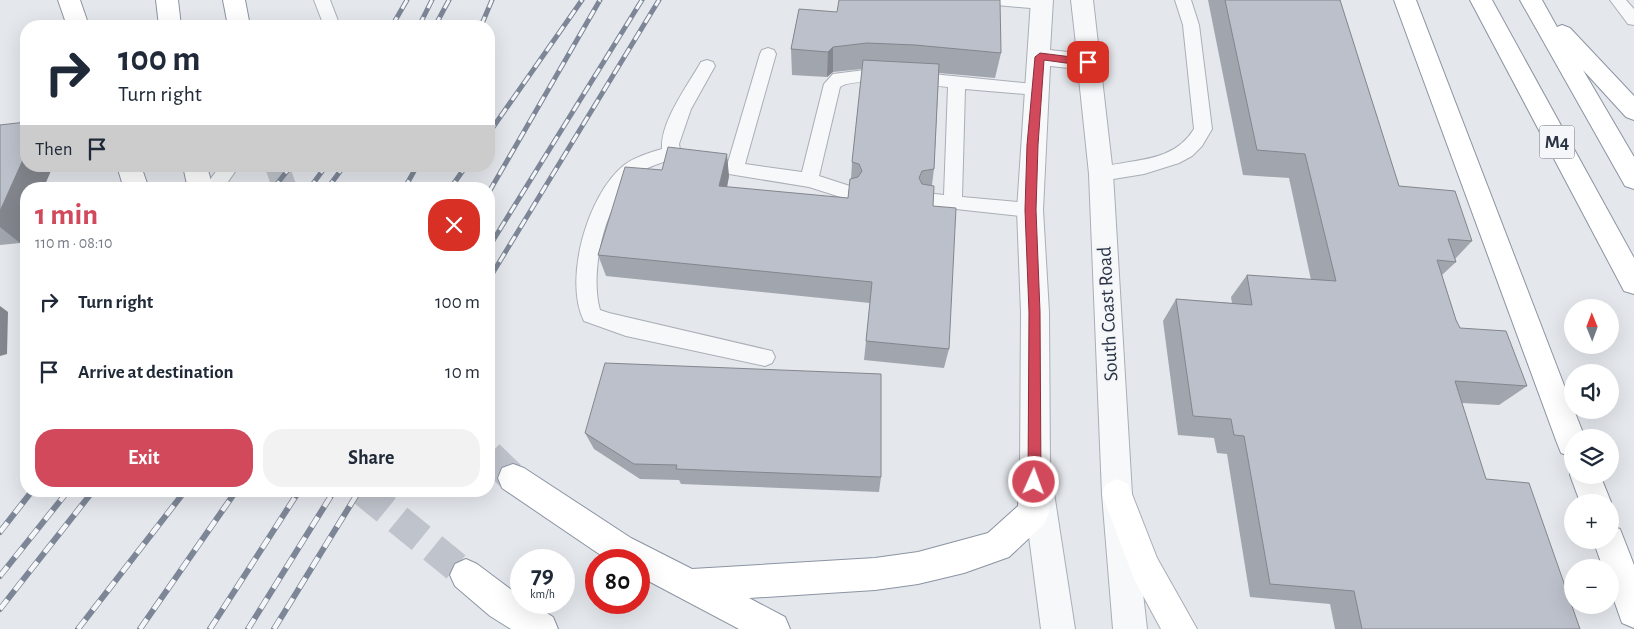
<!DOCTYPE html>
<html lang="en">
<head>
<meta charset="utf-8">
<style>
  :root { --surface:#fff; --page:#f2f2f3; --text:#1f2937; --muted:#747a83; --accent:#d1495b }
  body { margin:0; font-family:"Alegreya Sans",sans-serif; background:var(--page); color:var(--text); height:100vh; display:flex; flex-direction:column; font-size:19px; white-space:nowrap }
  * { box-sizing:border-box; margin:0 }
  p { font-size:16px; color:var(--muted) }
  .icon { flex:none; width:28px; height:28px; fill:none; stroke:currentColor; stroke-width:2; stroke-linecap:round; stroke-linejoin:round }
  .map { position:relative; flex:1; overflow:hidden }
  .side { position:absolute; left:20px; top:182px; width:475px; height:315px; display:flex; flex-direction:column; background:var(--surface); border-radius:20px; box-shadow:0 5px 20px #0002 }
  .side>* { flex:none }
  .hud { position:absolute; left:20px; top:20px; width:475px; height:152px; border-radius:20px; box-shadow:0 5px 20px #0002; background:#fff; color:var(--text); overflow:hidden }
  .needle { width:32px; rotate:359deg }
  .tools { position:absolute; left:1564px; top:299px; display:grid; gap:10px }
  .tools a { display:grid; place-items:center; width:55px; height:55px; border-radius:50%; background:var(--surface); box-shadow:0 5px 20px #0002; font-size:25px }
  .speed { position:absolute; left:510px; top:549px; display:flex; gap:10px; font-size:25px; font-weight:700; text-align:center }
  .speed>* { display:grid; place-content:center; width:65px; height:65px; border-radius:50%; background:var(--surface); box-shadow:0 5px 20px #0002; line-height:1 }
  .speed small { font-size:12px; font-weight:400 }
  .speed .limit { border:8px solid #d22; background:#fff; color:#111 }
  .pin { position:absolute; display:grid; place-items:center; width:42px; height:42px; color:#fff; margin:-21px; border-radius:10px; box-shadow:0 2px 8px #0006 }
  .me { position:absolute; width:55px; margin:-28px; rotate:2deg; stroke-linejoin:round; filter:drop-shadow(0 0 4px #0008) }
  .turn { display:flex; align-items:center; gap:18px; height:105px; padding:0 15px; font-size:22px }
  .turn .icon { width:65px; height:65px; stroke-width:2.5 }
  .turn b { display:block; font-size:35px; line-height:42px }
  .then { display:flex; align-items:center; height:48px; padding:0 15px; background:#0003; gap:10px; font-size:19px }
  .round { display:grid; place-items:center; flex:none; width:52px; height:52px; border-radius:20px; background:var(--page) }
  .headline { display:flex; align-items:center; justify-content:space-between; height:85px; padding:0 15px }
  h1 { font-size:30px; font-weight:700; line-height:38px; color:var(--accent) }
  .action { display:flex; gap:10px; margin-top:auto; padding:10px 15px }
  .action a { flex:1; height:58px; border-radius:20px; background:var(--accent); color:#fff; font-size:20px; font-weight:700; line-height:58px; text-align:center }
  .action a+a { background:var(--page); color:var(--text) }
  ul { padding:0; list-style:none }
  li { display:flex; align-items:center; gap:15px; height:70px; padding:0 15px }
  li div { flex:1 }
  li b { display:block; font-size:19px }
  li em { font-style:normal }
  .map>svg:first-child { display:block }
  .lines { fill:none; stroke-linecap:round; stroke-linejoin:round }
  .trunk-tunnel-far1 { stroke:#bfc3cb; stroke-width:24; stroke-dasharray:24 12; stroke-linecap:butt }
  .trunk-tunnel { stroke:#bfc3cb; stroke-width:30; stroke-dasharray:30 15; stroke-linecap:butt }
  .service-casing { stroke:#a9aeb7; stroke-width:2 }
  .tertiary-casing { stroke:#a9aeb7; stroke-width:2 }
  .secondary-casing { stroke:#a9aeb7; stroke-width:2 }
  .trunk-casing { stroke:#8b94a3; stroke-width:2 }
  .motorway-casing { stroke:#8b94a3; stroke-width:2 }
  .service { fill:#f7f8fa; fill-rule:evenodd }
  .tertiary { fill:#f7f8fa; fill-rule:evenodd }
  .secondary { fill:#fff; fill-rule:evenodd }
  .trunk { fill:#fff; fill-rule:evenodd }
  .motorway { fill:#fff; fill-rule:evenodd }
  .rail-far1-casing { stroke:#7d8696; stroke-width:5 }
  .rail-casing { stroke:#7d8696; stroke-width:6 }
  .rail-far1 { stroke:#f4f6f9; stroke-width:3; stroke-dasharray:10; stroke-linecap:butt }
  .rail { stroke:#f4f6f9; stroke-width:4.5; stroke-dasharray:12; stroke-linecap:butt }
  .wall { fill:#a1a5ae }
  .shaded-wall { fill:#83868d }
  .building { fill:#bbc0ca; stroke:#83868d }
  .route { fill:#d1495b; stroke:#882f3b }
  .labels { text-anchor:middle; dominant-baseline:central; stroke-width:4; stroke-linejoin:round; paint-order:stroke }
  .shield { fill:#f4f6f9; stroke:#676e7b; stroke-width:1 }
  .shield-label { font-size:19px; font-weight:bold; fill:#2b3445 }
  .street-label { font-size:20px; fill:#2b3445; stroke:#f4f6f9 }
</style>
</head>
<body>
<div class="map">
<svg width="1634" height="629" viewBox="0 0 1634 629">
  <rect width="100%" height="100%" fill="#e4e7ec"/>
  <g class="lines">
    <path class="trunk-tunnel-far1" d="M 277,166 L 285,189"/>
    <g class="trunk-tunnel">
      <path d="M 489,455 L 513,478"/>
      <path d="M 363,491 L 466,575"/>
    </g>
    <defs>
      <g id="service">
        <path d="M 314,0 L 330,0 L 340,26 L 324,26 Z"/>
        <path d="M 988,0 L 1046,0 L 1050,4 L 1048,8 L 1042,9 L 996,5 L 990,4 Z"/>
        <path d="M 1175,0 L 1191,0 L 1199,25 L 1212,129 L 1202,146 L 1192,156 L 1179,163 L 1144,174 L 1101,181 L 1095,179 L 1092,174 L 1095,169 C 1130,158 1172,165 1194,129 L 1183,25 Z"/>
        <path d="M 1610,0 L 1626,0 L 1634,9 L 1634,25 L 1628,24 Z"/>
        <path d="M 768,48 L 774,50 L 776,54 L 745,164 L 802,172 L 824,84 L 833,74 L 865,70 L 912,72 L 1043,85 L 1045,89 L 1043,93 L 1037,95 L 965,89 L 962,197 L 1030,203 L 1037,205 L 1039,210 L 1037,215 L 1030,217 L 919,205 L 917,200 L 919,195 L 926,193 L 944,195 L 948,87 C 930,85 852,76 840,87 L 819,176 L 856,188 L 859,193 L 856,198 L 850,200 L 809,187 L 729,174 L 726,169 L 760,54 L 762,50 Z"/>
        <path d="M 707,60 L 713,62 L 715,66 L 691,109 L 679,144 L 680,150 L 687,155 L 690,160 L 687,165 L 681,167 L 669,160 C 658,164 646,167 637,175 C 605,200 589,271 600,310 L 609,313 L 772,351 L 775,357 L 772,363 L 765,366 L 626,336 L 584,321 C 563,279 588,195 623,166 C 634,157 649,153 662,149 C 660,122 688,85 701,62 Z"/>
        <path d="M 220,166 L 239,166 L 223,189 L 203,189 Z"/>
      </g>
      <path id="tertiary" d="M 1031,0 L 1053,0 L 1050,50 L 1077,53 L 1071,0 L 1093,0 L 1113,174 L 1132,494 L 1147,629 L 1113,629 L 1102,494 L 1089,174 L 1078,69 L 1050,66 L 1043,210 L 1049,312 L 1050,467 L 1075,629 L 1041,629 L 1020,467 L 1021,312 L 1017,210 Z"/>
      <path id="secondary" d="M 1117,479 L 1128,484 L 1157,558 L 1197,629 L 1161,629 L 1134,579 L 1102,494 L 1106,484 Z"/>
      <g id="trunk">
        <path d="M 58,0 L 80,0 L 89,26 L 67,26 Z"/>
        <path d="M 156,0 L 178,0 L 181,26 L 159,26 Z"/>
        <path d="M 223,0 L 245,0 L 250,26 L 228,26 Z"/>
        <path d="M 117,166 L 141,166 L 149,189 L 124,189 Z"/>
        <path d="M 183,166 L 207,166 L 212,185 L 210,189 L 188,189 Z"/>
        <path d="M 1035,453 L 1046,457 L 1050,467 L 1049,513 L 1044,524 L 1009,557 L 964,573 L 918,584 L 875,590 L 749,598 L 785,617 L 790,629 L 739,629 L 639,576 L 639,560 L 608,560 L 502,488 L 498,478 L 502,468 L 513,464 L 524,468 L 631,538 L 692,569 L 875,558 L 918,552 L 988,533 L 1018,506 L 1020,467 L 1024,457 Z"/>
        <path d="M 466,559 L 477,564 L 521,597 L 521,602 L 530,602 L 553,617 L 558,629 L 511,629 L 490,616 L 455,586 L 450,575 L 455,564 Z"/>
      </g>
      <g id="motorway">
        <path d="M 1394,0 L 1416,0 L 1572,406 L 1572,410 L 1574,410 L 1585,438 L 1572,438 L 1572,457 L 1561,453 L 1557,443 Z"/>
        <path d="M 1470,0 L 1492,0 L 1634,258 L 1634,294 L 1624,291 Z"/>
        <path d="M 1520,0 L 1542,0 L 1557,27 L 1562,25 L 1570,28 L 1634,96 L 1634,120 L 1626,117 L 1583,70 L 1634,157 L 1634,189 L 1625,186 Z"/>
        <path d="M 1572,469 L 1572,475 L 1600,475 L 1611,502 L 1610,503 L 1580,502 L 1570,475 Z"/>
        <path d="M 1610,525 L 1620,529 L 1634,565 L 1634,628 L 1622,623 L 1610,589 L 1610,568 L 1603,568 L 1593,540 L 1610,540 Z"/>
      </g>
    </defs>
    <use href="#service" class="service-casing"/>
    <use href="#tertiary" class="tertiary-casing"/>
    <use href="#secondary" class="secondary-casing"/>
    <use href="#trunk" class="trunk-casing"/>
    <use href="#motorway" class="motorway-casing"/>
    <use href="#service" class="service"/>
    <use href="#tertiary" class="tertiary"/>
    <use href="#secondary" class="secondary"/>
    <use href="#trunk" class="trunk"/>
    <use href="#motorway" class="motorway"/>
    <defs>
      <g id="rail-far1">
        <path d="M 392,26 L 407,0"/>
        <path d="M 419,26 L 432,0"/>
        <path d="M 435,26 L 449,0"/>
        <path d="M 481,26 L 492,0"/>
        <path d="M 489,133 L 582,0"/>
        <path d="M 273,189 L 291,166"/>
        <path d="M 309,189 L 326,166"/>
        <path d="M 327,189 L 344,166"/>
        <path d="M 404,189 L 417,166"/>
        <path d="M 450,189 L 466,166"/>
        <path d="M 489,192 L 600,0"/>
        <path d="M 489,247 L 642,0"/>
        <path d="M 489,279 L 659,0"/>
      </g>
      <g id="rail">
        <path d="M 0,532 L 32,491"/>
        <path d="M 0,576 L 68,491"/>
        <path d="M 0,609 L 93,491"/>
        <path d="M 78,629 L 185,491"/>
        <path d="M 140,629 L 236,491"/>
        <path d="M 210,629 L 299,491"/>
        <path d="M 248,629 L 334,491"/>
        <path d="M 274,629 L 359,491"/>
      </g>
    </defs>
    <use href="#rail-far1" class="rail-far1-casing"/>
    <use href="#rail" class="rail-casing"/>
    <use href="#rail-far1" class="rail-far1"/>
    <use href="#rail" class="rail"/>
  </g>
  <g class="wall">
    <path d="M 1208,0 L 1340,0 L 1399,186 L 1472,241 L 1455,259 L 1456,262 L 1442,275 L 1456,320 L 1460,328 L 1527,386 L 1499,405 L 1462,403 L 1486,479 L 1580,629 L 1335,629 L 1330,604 L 1250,597 L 1227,454 L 1217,453 L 1214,438 L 1178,435 L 1163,321 L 1176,299 L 1232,303 L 1231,297 L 1247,275 L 1311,280 L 1289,178 L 1243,175 Z"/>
    <path d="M 799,9 L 1001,53 L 995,78 L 939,73 L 934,169 L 932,185 L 933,206 L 949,349 L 944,368 L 864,360 L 870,303 L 606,276 L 598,255 L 729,176 L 727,187 L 848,198 L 851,179 L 852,162 L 862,69 L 833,72 L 827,77 L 792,75 L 791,49 Z"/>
    <path d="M 0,125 L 26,166 L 53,166 L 43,189 L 26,189 L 20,243 L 0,245 Z"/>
    <path d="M 585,433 L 881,477 L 879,492 L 681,484 L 679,480 L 640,479 L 594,449 Z"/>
  </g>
  <g class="shaded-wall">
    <path d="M 833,47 L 833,72 L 827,77 L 828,52 Z"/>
    <path d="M 26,153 L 26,166 L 53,166 L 43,189 L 26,189 L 26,228 L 20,243 L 0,227 L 0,211 Z"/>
    <path d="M 727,154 L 729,176 L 723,208 L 719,186 Z"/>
    <path d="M 0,306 L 8,312 L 7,354 L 0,356 Z"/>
  </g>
  <g class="building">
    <path d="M 839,0 L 1000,0 L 1001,53 L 915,45 L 867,43 L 833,47 L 828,52 L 791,49 L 799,9 L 837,12 Z"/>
    <path d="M 1225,0 L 1340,0 L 1399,186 L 1455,191 L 1472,241 L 1448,239 L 1456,262 L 1437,260 L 1456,320 L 1460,328 L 1506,331 L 1527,386 L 1455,381 L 1486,479 L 1529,483 L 1580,629 L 1362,629 L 1354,591 L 1270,584 L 1244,436 L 1234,435 L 1231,419 L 1193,416 L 1176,299 L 1252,305 L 1247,275 L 1336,281 L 1305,154 L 1257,150 Z"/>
    <path d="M 863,60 L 939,64 L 934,169 L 922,171 L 919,178 L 922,184 L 934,186 L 933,206 L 956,208 L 949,349 L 866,341 L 872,282 L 598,255 L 625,167 L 662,170 L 668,147 L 727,154 L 719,186 L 848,198 L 850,179 L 858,177 L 862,171 L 859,164 L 852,162 Z"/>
    <path d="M 26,122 L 26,153 L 0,211 L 0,125 Z"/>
    <path d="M 605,363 L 881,374 L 881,477 L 676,469 L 677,465 L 634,464 L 585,433 Z"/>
  </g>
  <path class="route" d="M 1040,53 L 1088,59 L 1093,62 L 1088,66 L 1044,60 L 1038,145 L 1036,210 L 1040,312 L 1041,482 L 1039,486 L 1034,488 L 1030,486 L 1028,482 L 1029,312 L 1025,210 L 1027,145 L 1035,57 Z"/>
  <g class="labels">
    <rect class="shield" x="1539.5" y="125.5" width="35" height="33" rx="4"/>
    <g class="shield-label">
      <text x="1557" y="142">M4</text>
    </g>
    <g class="street-label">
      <text transform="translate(1108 314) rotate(-93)">South Coast Road</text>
    </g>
  </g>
</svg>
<div class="tools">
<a><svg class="needle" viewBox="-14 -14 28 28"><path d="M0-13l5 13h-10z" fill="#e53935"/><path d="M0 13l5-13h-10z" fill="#747a83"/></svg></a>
<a><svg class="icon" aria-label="sound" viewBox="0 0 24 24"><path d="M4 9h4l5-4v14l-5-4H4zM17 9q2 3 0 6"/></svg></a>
<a><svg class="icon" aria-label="layers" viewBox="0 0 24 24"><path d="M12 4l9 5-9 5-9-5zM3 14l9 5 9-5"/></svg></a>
<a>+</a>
<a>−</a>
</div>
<div class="speed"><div>79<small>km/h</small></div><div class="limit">80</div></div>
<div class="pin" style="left:1088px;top:62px;background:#d93025"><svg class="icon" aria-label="arrive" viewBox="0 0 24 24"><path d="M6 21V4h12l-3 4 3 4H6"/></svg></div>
<svg class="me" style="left:1034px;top:482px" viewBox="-20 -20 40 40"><circle r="17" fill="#d1495b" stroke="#fff" stroke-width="3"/><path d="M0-11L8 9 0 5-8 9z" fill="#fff"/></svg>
<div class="hud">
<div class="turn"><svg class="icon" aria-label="right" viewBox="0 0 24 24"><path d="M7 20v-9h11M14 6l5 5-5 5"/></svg><div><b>100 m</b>Turn right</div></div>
<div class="then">Then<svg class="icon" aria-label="arrive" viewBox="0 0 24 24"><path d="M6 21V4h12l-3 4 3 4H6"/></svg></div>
</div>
<section class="side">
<div class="headline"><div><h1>1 min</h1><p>110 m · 08:10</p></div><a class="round" style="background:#d93025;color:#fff"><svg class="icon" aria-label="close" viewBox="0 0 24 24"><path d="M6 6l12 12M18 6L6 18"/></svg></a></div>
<ul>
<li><svg class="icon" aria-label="right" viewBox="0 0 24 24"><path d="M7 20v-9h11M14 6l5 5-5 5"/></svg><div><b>Turn right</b></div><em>100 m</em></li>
<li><svg class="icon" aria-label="arrive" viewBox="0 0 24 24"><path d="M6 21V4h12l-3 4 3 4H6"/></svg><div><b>Arrive at destination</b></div><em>10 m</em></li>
</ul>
<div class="action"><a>Exit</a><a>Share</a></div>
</section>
</div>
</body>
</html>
